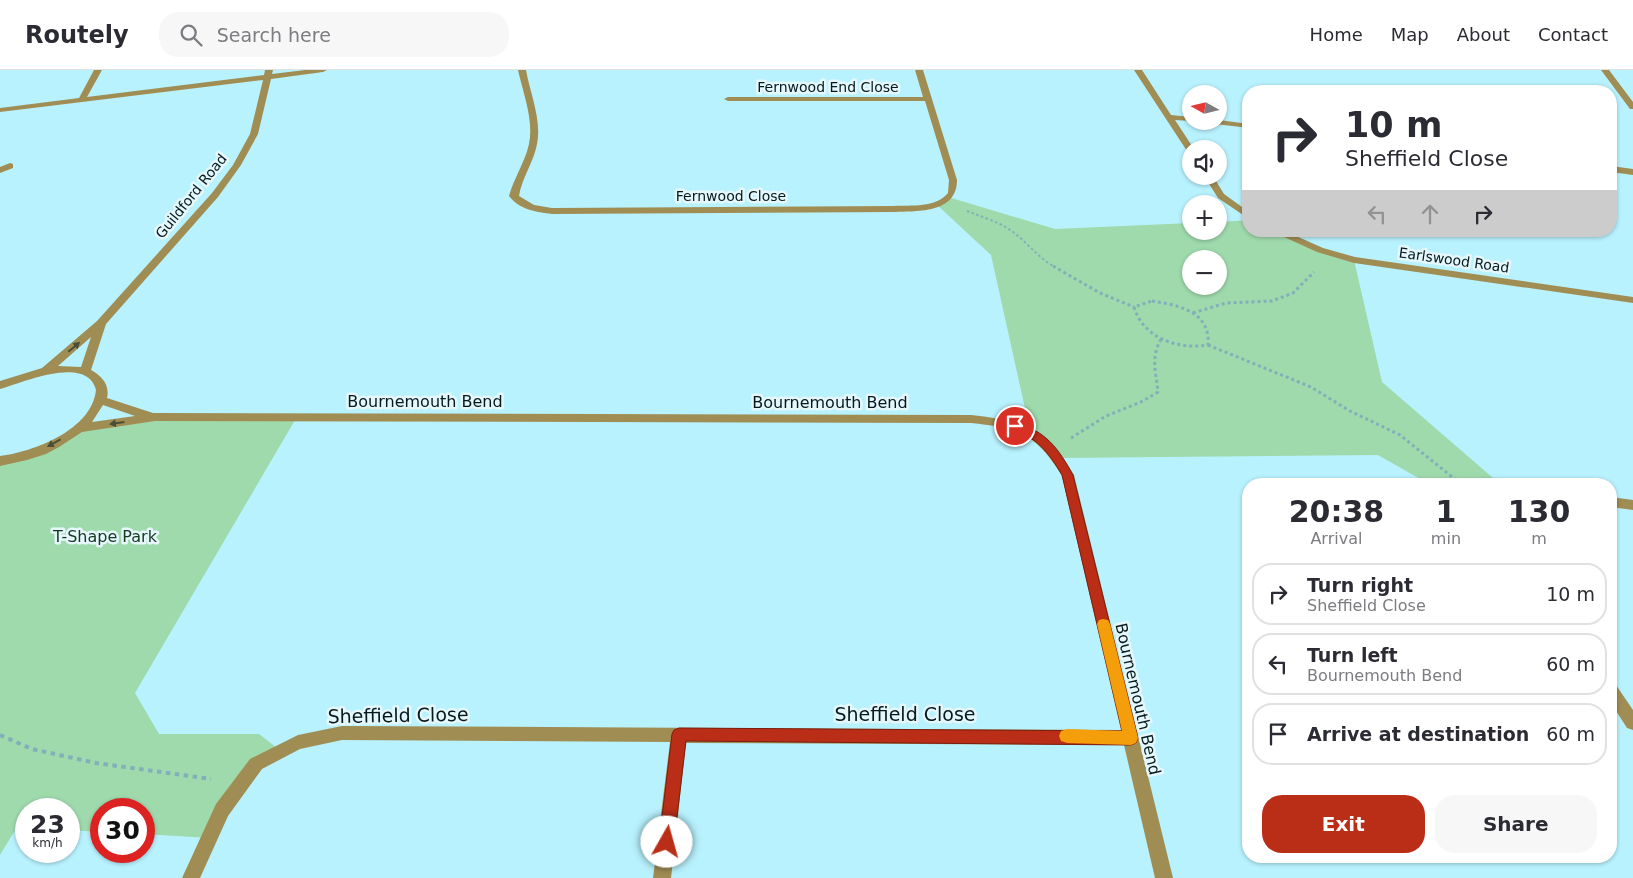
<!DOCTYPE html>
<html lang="en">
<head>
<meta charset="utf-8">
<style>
  :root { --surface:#fff; --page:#f7f7f7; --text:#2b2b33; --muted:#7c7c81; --line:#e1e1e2; --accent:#ba2e18 }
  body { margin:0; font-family:"DejaVu Sans",sans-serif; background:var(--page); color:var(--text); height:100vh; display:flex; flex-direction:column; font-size:19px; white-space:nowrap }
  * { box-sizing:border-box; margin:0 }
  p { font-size:16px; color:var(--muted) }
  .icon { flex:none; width:28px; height:28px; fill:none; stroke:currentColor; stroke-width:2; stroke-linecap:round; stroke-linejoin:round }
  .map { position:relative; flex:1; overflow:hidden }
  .panel { position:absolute; left:1242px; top:408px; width:375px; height:385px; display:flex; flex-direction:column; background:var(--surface); border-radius:20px; box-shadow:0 1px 4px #0004 }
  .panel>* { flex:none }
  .top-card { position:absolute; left:1242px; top:15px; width:375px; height:152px; border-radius:20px; box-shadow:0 1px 4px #0004; background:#fff; color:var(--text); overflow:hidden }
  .needle { width:32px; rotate:278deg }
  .fabs { position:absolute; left:1182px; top:15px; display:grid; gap:10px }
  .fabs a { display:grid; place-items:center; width:45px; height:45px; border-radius:50%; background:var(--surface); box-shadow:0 1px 4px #0004; font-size:25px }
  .speed { position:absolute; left:15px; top:728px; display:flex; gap:10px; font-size:25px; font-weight:700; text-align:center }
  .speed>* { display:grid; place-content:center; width:65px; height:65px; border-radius:50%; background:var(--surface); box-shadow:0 1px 4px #0004; line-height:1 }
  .speed small { font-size:12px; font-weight:400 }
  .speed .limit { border:8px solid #d22; background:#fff; color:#111 }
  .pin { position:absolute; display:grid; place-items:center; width:42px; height:42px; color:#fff; margin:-21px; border:2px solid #fff; border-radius:50%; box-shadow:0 1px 5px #0007 }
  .me { position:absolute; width:55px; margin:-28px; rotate:7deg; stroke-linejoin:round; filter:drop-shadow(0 0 4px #0008) }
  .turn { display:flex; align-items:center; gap:18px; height:105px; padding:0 20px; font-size:22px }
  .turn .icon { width:65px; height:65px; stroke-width:2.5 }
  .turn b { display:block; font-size:35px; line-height:42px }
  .lanes { display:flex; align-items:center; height:48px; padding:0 20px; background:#0003; justify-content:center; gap:25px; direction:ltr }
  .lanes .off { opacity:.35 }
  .eta { display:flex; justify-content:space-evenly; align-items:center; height:85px; text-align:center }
  .eta b { font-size:30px; font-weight:700; line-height:35px }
  .button { display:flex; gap:10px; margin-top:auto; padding:10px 20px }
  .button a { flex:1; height:58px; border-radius:20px; background:var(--accent); color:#fff; font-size:20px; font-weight:700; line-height:58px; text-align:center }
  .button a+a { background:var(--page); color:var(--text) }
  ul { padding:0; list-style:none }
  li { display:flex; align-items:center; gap:15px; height:62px; margin:0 10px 8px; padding:0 10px; border:2px solid var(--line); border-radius:20px }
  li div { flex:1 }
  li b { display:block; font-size:19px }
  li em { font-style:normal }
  header { display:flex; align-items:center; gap:30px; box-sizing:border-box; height:70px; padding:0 25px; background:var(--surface); border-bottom:1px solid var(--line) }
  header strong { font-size:24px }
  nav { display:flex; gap:28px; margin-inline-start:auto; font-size:18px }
  .search { width:350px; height:45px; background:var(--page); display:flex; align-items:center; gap:12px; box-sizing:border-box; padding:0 18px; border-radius:20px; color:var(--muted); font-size:19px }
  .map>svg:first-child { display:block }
  .green { fill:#9fdaad; fill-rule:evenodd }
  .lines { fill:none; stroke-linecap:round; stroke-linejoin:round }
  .path-far2 { stroke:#81b0b9; stroke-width:2; stroke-dasharray:2.5 2.5; stroke-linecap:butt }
  .path-far1 { stroke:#81b0b9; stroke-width:3; stroke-dasharray:3 3; stroke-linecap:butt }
  .path { stroke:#81b0b9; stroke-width:4; stroke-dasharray:4.5 4.5; stroke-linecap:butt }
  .minor { fill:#a08d54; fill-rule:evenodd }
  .oneway { fill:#4a4e36 }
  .route { fill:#ba2e18; stroke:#791e10 }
  .slow { fill:#f59e0b }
  .labels { text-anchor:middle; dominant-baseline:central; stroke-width:5; stroke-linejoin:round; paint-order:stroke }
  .far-street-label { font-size:14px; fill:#041a1e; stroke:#e5f7fb }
  .street-label { font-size:16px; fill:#041a1e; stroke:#e5f7fb }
  .park-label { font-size:16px; fill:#163821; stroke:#e5f7fb }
  .near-street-label { font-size:19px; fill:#041a1e; stroke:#e5f7fb }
</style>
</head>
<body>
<header>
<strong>Routely</strong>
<div class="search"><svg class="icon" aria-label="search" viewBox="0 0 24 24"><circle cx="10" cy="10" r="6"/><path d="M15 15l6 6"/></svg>Search here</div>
<nav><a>Home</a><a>Map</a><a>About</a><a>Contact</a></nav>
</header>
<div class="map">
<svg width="1633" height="808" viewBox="0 0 1633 808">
  <rect width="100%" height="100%" fill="#b8f2fe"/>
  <g class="green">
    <path d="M 948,127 L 1055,159 L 1191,153 L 1191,161 L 1219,161 L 1219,152 L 1249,150 L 1249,161 L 1276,161 L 1354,190 L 1382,312 L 1500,414 L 1429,414 L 1378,385 L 1058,388 L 1030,361 L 991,185 L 936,134 ZM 1191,189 L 1219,189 L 1219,216 L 1191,216 Z"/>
    <path d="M 298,345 L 135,623 L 159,664 L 259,664 L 281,681 L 256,694 L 209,768 L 144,764 L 144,739 L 101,739 L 101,762 L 69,760 L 69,739 L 26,739 L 26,758 L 17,757 L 0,785 L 0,391 L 7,391 L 79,358 L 155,347 Z"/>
  </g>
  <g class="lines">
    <path class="path-far2" d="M 967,141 C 982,147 1000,152 1013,162 C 1028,173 1038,188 1055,197"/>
    <g class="path-far1">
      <path d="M 1053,196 L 1100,223 L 1134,237"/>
      <path d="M 1152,231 C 1179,235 1211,242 1208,275 C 1178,280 1143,268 1134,237 Z"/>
      <path d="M 1193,243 L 1226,233 L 1272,231 L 1293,223 L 1314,202"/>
      <path d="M 1208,275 L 1311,317 L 1350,341 L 1400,365 L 1461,414"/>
      <path d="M 1071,368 L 1106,346 L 1141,332 L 1158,322 C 1156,302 1150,286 1162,268"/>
    </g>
    <path class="path" d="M 0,665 L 32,679 L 96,693 L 211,709"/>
    <g class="minor">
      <path d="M 94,0 L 102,0 L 87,27 L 264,5 L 265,0 L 273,0 L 272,4 L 305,0 L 327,0 L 323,2 L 271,9 L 258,64 L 241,95 L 218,127 L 106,254 L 91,300 C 102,306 110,315 107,328 L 153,343 L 971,345 C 1021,350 1048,359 1074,405 L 1173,808 L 1155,808 L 1124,675 L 686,673 L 671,808 L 653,808 L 670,672 L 342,670 L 300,679 L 262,699 L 228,746 L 200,808 L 182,808 L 216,734 L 250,689 L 298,665 L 342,656 L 1121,660 L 1062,406 C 1036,364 1019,358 971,353 L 155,351 L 82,362 L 59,377 L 46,384 L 27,390 L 0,396 L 0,386 C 33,382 92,360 96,320 C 87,284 22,313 0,319 L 0,311 L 42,298 L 97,251 L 212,123 L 233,95 L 250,64 L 263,10 L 0,42 L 0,38 L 79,28 ZM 91,267 L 81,297 L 58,296 ZM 103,335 L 135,346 L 92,352 Z"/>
      <path d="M 518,0 L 526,0 C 530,23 542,50 537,74 C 534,92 522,107 519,126 L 534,135 L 552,138 L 894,136 C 911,135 936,138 948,123 L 949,110 L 925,31 L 728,31 L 724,29 L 728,27 L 923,27 L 915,0 L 923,0 L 957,110 C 957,143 919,141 894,142 L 552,144 C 536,142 520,140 509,126 C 514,108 525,92 529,74 C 534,50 523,23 518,0 Z"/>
      <path d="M 1134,0 L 1142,0 L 1171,45 L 1191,47 L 1191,51 L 1175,50 L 1194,79 L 1191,79 L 1191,83 L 1187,81 Z"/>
      <path d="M 1601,0 L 1609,0 L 1633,32 L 1633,39 L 1630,39 Z"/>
      <path d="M 1219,50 L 1249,54 L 1249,58 L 1207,53 L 1203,51 Z"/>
      <path d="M 10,93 L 13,94 L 13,98 L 0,103 L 0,97 Z"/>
      <path d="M 1611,96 L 1633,99 L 1633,105 L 1611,102 Z"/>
      <path d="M 1204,106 L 1213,106 L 1224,124 L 1249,142 L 1249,149 L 1218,128 Z"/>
      <path d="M 1271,161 L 1285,161 L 1323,178 L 1355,187 L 1633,227 L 1633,233 L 1354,193 L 1317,182 Z"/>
      <path d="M 1611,427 L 1633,430 L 1633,440 L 1611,437 Z"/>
      <path d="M 1611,613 L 1616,615 L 1633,640 L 1633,660 L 1627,658 L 1611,633 Z"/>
    </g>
  </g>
  <defs><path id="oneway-solid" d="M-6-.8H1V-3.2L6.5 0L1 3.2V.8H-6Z" transform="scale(1.25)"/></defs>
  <g class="oneway">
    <use href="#oneway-solid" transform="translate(74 277) rotate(-40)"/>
    <use href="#oneway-solid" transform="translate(117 353) rotate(172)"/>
    <use href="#oneway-solid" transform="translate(54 373) rotate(151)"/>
  </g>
  <path class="route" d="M 1015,352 C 1047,362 1058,378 1073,405 L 1138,668 L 1136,673 L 1131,675 L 686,671 L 674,772 L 672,777 L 667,780 L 661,777 L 659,772 L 672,664 L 674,660 L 679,658 L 1122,661 L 1062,405 C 1049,383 1037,367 1011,359 L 1010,356 Z"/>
  <path class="slow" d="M 1103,549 L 1108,550 L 1110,554 L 1138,668 L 1136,673 L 1131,675 L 1067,673 L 1061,671 L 1059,666 L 1061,661 L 1067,659 L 1122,661 L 1097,554 L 1099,550 Z"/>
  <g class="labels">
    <g class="far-street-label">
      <text x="828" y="17">Fernwood End Close</text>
      <text transform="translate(191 126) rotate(-51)">Guildford Road</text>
      <text x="731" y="126">Fernwood Close</text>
      <text transform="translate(1454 190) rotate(8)">Earlswood Road</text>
    </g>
    <g class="street-label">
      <text x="425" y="331">Bournemouth Bend</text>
      <text x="830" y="332">Bournemouth Bend</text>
      <text transform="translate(1138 629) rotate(77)">Bournemouth Bend</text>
    </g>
    <g class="park-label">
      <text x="105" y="466">T-Shape Park</text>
    </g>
    <g class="near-street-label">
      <text x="905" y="644">Sheffield Close</text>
      <text transform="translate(398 645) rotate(-1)">Sheffield Close</text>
    </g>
  </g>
</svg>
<div class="fabs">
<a><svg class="needle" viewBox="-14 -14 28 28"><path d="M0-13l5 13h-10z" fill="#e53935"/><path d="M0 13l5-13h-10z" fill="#7c7c81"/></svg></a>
<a><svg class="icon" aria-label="sound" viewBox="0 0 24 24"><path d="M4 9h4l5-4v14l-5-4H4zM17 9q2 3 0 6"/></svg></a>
<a>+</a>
<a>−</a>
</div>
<div class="speed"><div>23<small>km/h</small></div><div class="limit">30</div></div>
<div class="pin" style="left:1015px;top:356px;background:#d93025"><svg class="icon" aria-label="arrive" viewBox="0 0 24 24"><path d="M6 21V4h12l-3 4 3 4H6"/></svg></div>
<svg class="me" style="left:667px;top:772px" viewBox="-20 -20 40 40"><circle r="19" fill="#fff"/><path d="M0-13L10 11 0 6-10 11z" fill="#ba2e18"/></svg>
<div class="top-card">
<div class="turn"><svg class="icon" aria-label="right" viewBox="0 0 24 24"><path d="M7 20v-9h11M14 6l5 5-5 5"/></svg><div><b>10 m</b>Sheffield Close</div></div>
<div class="lanes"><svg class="icon off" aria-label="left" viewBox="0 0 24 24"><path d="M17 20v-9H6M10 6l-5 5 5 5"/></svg><svg class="icon off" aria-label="ahead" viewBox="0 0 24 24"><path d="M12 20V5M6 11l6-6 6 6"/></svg><svg class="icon" aria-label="right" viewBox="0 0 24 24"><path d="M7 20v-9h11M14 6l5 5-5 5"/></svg></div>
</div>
<section class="panel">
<div class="eta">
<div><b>20:38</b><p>Arrival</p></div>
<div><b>1</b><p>min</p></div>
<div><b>130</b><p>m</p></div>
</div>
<ul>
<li><svg class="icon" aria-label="right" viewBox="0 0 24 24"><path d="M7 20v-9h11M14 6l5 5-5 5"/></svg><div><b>Turn right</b><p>Sheffield Close</p></div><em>10 m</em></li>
<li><svg class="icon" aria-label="left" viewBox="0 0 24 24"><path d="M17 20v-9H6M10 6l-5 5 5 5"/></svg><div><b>Turn left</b><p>Bournemouth Bend</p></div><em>60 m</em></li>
<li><svg class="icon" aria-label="arrive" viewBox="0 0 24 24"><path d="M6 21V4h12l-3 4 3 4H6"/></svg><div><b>Arrive at destination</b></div><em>60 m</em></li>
</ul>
<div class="button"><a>Exit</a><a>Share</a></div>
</section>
</div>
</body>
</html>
